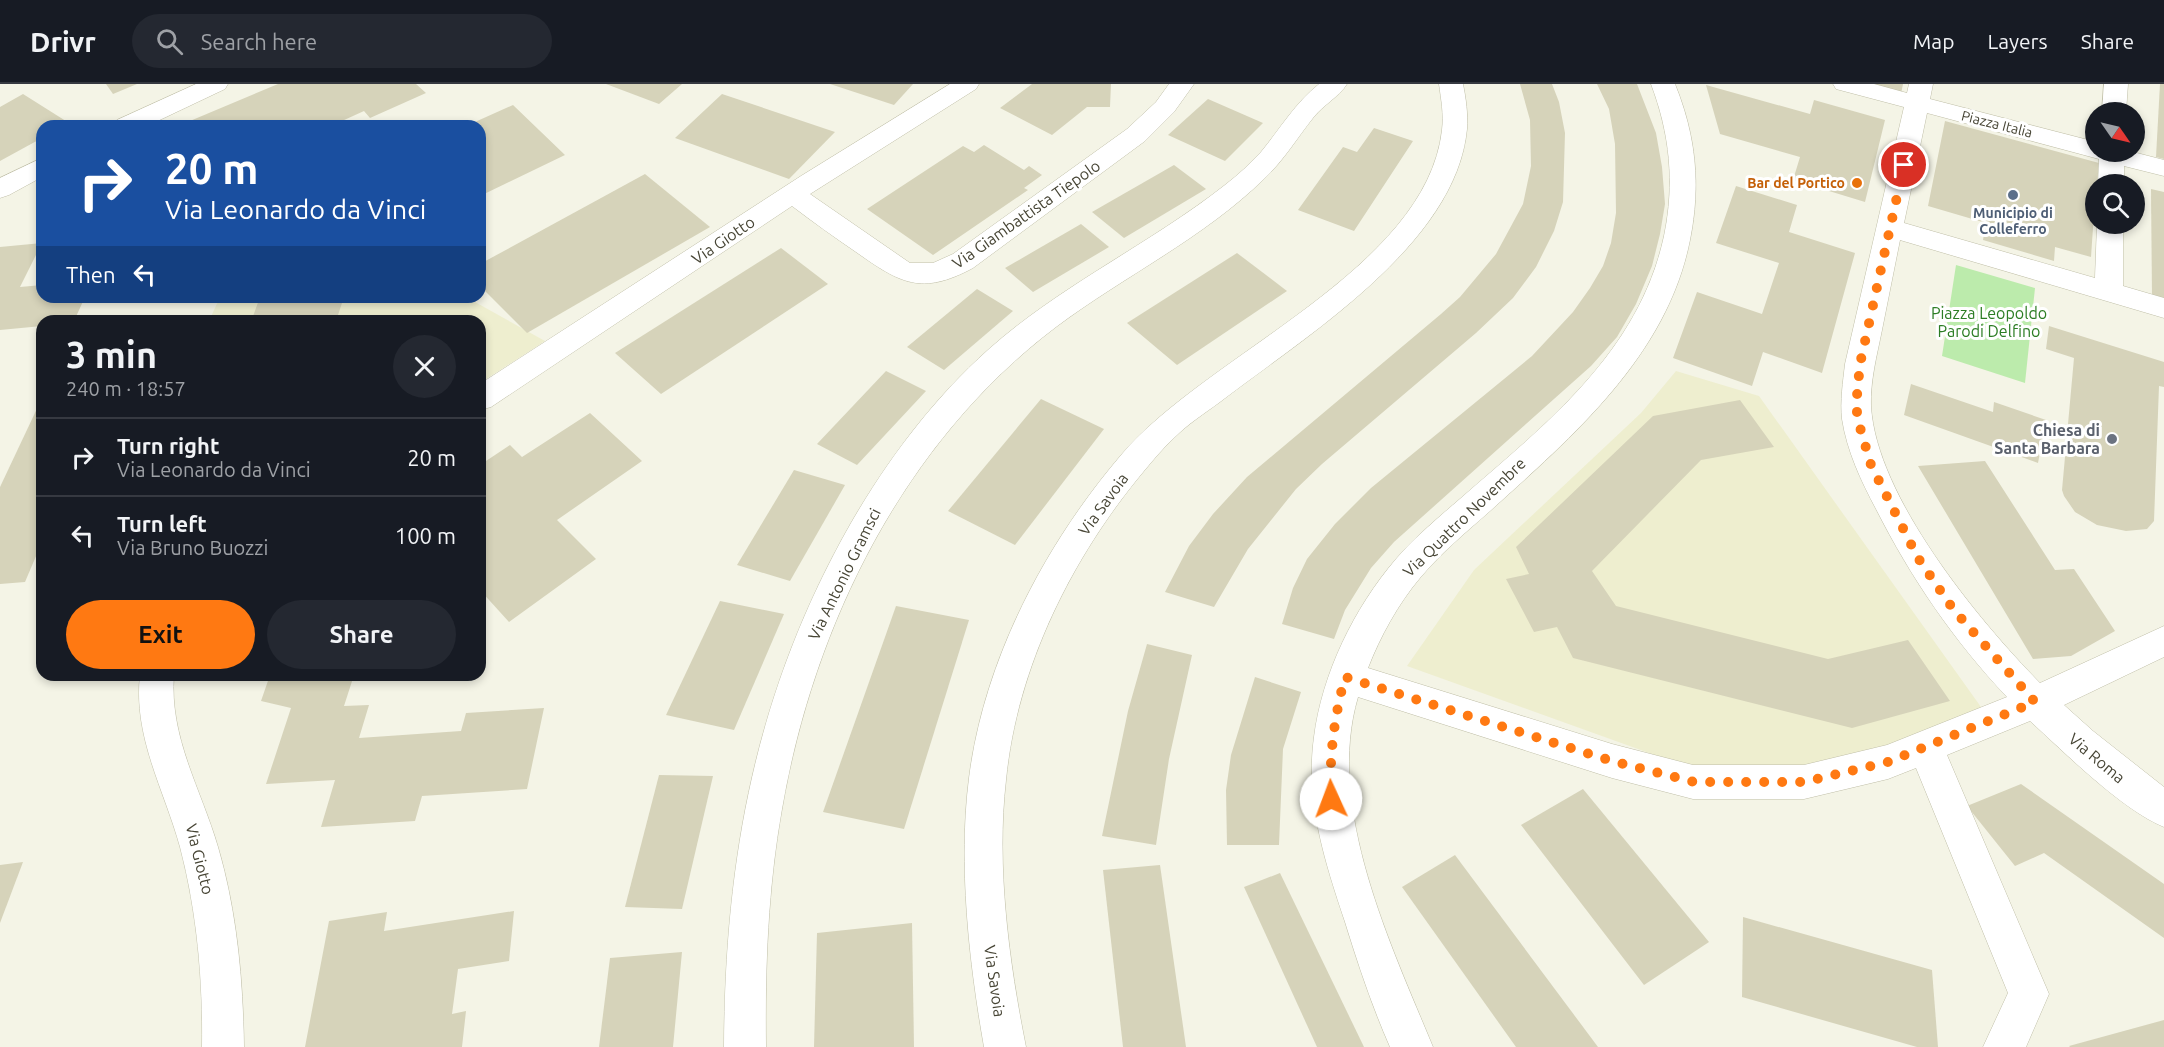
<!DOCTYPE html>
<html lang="en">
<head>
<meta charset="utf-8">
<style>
  :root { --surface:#171b24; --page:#242831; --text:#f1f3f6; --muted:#9ea1a6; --line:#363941; --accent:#ff7912 }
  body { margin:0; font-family:Ubuntu,sans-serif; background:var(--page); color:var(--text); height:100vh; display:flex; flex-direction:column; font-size:22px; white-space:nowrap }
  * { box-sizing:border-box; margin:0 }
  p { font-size:20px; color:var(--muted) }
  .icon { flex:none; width:33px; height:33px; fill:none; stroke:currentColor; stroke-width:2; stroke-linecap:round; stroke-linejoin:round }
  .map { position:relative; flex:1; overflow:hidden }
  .side { position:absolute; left:36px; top:231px; width:450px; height:366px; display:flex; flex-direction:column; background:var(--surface); border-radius:18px; box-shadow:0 3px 9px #0003 }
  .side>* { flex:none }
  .top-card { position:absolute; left:36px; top:36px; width:450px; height:183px; border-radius:18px; box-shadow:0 3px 9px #0003; background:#1a4fa0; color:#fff; overflow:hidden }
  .needle { width:39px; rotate:124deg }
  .tools { position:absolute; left:2085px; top:18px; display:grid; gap:12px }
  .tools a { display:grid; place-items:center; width:60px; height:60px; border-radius:50%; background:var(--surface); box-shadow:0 3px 9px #0003; font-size:30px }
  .pin { position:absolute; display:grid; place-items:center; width:51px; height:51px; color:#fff; margin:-26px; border:3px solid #fff; border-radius:50%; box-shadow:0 2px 6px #0007 }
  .me { position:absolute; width:66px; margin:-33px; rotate:358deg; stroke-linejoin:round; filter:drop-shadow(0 0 4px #0008) }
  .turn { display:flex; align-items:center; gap:21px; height:126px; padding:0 30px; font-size:27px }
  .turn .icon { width:78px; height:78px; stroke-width:2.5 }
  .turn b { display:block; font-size:42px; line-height:51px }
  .then { display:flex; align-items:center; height:57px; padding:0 30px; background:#0003; gap:12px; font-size:22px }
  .round { display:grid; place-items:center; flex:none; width:63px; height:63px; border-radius:32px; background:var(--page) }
  .overview { display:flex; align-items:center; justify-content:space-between; height:102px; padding:0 30px }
  h1 { font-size:36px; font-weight:700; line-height:45px }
  .primary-button { display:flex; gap:12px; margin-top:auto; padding:12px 30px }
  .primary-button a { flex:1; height:69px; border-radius:36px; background:var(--accent); color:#111; font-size:24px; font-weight:700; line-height:69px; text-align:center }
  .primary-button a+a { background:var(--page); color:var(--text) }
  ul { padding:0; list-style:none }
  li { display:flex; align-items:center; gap:18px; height:78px; padding:0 30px; border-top:2px solid var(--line) }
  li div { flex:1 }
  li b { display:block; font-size:22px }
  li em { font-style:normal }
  header { display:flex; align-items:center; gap:36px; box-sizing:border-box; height:84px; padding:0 30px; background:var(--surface); border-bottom:2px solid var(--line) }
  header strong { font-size:28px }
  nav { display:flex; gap:33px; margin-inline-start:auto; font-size:21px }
  .search { width:420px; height:54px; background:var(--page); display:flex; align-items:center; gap:15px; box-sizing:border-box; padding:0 21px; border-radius:33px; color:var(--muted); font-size:22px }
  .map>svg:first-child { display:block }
  .education { fill:#eeeecf }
  .green { fill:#bcebac }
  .building { fill:#d6d3ba }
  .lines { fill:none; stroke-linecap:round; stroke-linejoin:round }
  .minor-casing { stroke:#c0bfa8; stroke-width:1 }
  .minor { fill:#fff; fill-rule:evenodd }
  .route { stroke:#ff7912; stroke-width:10; stroke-dasharray:0 18 }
  .food-dot { fill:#e8710a; stroke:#fff; stroke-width:2 }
  .service-dot { fill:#5c6f8a; stroke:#fff; stroke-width:2 }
  .worship-dot { fill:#6b7280; stroke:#fff; stroke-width:2 }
  .labels { text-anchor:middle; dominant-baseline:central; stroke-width:6; stroke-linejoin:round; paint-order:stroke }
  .far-street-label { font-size:14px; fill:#474535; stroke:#fff }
  .far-food-label { font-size:14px; font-weight:bold; fill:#c56008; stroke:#fff; text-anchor:end }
  .far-service-label { font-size:14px; font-weight:bold; fill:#4e5e75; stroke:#fff }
  .street-label { font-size:16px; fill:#474535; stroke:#fff }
  .park-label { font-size:16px; fill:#2c7d24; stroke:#fff }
  .worship-label { font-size:16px; font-weight:bold; fill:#5b616d; stroke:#fff; text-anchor:end }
</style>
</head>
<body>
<header>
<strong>Drivr</strong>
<div class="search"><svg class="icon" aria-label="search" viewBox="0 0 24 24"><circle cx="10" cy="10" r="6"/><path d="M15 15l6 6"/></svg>Search here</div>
<nav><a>Map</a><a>Layers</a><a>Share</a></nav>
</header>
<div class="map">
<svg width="2164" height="963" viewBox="0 0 2164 963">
  <rect width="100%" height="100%" fill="#f4f4e6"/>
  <g class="education">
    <path d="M 220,213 L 466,213 L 545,257 L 480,299 L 480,237 L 209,237 Z"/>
    <path d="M 1676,287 L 1759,312 L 1986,630 L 1878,670 L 1802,681 L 1688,683 L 1407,582 L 1474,486 L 1641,329 Z"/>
  </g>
  <path class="green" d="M 1956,181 L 2035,204 L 2025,299 L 1942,272 Z"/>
  <g class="building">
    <path d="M 106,0 L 137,0 L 113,10 Z"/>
    <path d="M 278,0 L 416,0 L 426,9 L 370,34 L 364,27 L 331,42 L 178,42 Z"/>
    <path d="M 606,0 L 682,0 L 659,20 Z"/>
    <path d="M 830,0 L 913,0 L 894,21 Z"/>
    <path d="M 1032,0 L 1111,0 L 1110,23 L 1087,23 L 1052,51 L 1000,24 Z"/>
    <path d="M 1520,0 L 1552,0 L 1559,18 L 1565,49 L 1563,118 L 1554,147 L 1536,183 L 1513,214 L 1476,249 L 1322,380 L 1296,405 L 1248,465 L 1214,523 L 1165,508 L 1189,462 L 1213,430 L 1247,393 L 1441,230 L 1460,213 L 1496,170 L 1523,120 L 1531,82 L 1530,36 Z"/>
    <path d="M 1597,0 L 1637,0 L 1656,49 L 1662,83 L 1665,120 L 1660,150 L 1652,182 L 1636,220 L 1617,253 L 1591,282 L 1394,458 L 1371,484 L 1345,526 L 1334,555 L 1282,540 L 1293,504 L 1307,475 L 1335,440 L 1371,404 L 1532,272 L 1573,228 L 1590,204 L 1603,182 L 1611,159 L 1616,129 L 1615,60 L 1609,25 Z"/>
    <path d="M 1866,0 L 1903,0 L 1901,10 Z"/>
    <path d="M 2160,0 L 2164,0 L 2164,75 L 2156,73 Z"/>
    <path d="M 1706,1 L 1810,30 L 1814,16 L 1885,36 L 1865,118 L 1793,96 L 1800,73 L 1720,50 Z"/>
    <path d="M 23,10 L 69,39 L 63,42 L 42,42 L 42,54 L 0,77 L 0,23 Z"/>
    <path d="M 722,10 L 835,48 L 789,95 L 675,54 Z"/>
    <path d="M 1208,15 L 1263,39 L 1225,77 L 1168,51 Z"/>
    <path d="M 513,21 L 565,71 L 480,112 L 480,42 L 466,42 Z"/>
    <path d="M 1945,37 L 2099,79 L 2097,100 L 2096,100 L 2091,173 L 2055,163 L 2054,177 L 1983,156 L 1986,139 L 1928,122 Z"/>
    <path d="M 1374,44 L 1413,57 L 1354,147 L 1298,126 L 1343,63 L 1357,68 Z"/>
    <path d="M 984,61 L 1024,86 L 1029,82 L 1042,91 L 1024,104 L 1028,106 L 933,171 L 867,125 L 963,62 L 974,68 Z"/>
    <path d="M 1174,81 L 1206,105 L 1124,154 L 1092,128 Z"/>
    <path d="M 645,90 L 710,143 L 527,249 L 480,202 L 480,180 Z"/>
    <path d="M 1736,102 L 1797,121 L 1789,148 L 1855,169 L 1822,289 L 1763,268 L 1752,302 L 1673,274 L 1697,208 L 1762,230 L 1779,179 L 1716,159 Z"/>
    <path d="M 2151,105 L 2164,108 L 2164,217 L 2152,213 Z"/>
    <path d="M 1081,140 L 1109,163 L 1033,208 L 1005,184 Z"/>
    <path d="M 42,159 L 20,203 L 42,201 L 42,213 L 85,213 L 74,237 L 42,237 L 42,242 L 0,246 L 0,163 Z"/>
    <path d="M 781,164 L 828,200 L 661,310 L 615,269 Z"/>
    <path d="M 1237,169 L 1287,207 L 1177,281 L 1127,239 Z"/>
    <path d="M 977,205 L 1013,227 L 944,286 L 907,263 Z"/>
    <path d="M 260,213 L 344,213 L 336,237 L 252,235 Z"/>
    <path d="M 2049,242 L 2164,278 L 2164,303 L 2159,302 L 2154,437 L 2147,445 L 2126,447 L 2097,441 L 2075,428 L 2064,412 L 2062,406 L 2074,274 L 2046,265 Z"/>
    <path d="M 886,287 L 926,307 L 857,381 L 817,360 Z"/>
    <path d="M 1911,300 L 1993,328 L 1994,318 L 2046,336 L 2038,379 L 1904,331 Z"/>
    <path d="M 42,314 L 42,458 L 25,498 L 0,500 L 0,403 Z"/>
    <path d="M 1041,315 L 1104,345 L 1015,461 L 948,427 Z"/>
    <path d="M 1740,316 L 1774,363 L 1701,376 L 1592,487 L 1616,522 L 1828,575 L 1908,556 L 1950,617 L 1852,644 L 1573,574 L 1557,543 L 1534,548 L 1506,495 L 1529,490 L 1516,463 L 1653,332 Z"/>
    <path d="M 590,329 L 642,377 L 557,436 L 596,475 L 509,538 L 480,506 L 480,381 L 510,361 L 522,373 Z"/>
    <path d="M 1985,377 L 2055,486 L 2074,485 L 2115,547 L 2071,572 L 2033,575 L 1918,382 Z"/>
    <path d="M 794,386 L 845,401 L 790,497 L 737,481 Z"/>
    <path d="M 720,517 L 784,530 L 734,646 L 666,631 Z"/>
    <path d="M 896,522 L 969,536 L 904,745 L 823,728 Z"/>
    <path d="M 1147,560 L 1192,571 L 1169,675 L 1156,761 L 1102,752 L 1128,627 Z"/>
    <path d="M 270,591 L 354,591 L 344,622 L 369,621 L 359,654 L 461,647 L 466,629 L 544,624 L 527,705 L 422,712 L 415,737 L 321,743 L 335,696 L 266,700 L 291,624 L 261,617 Z"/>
    <path d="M 1255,593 L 1301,608 L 1283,665 L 1279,761 L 1227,761 L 1226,706 L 1231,671 Z"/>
    <path d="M 659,691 L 713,692 L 682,825 L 625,823 Z"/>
    <path d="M 2021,700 L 2164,800 L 2164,854 L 2044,769 L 2015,782 L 1967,722 Z"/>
    <path d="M 1583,705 L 1709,858 L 1644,901 L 1521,741 Z"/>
    <path d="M 1455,771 L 1598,963 L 1516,963 L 1402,803 Z"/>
    <path d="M 23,778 L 0,839 L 0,781 Z"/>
    <path d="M 1160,781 L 1186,963 L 1123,963 L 1103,786 Z"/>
    <path d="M 1280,789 L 1364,963 L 1317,963 L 1244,803 Z"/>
    <path d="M 514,827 L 509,877 L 458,885 L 452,930 L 466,927 L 462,963 L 305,963 L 329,837 L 387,828 L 384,847 Z"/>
    <path d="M 1743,833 L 1932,886 L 1938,963 L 1917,963 L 1742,913 Z"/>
    <path d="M 912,839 L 914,963 L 814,963 L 817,849 Z"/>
    <path d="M 682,868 L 673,963 L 599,963 L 610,874 Z"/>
    <path d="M 2164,936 L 2164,963 L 2070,963 L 2069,962 Z"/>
  </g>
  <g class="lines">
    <defs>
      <g id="minor">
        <path d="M 196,0 L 228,0 L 225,5 L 147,42 L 113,42 L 117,36 Z"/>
        <path d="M 950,0 L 979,0 L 976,5 L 810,110 L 910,179 L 933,179 L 953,170 L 1127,45 L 1156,18 L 1169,0 L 1194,0 L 1174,28 L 1145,57 L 973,184 C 921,212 900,199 856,168 C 834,153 813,138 792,122 L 491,323 L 480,326 L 480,300 L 801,92 Z"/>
        <path d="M 1319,0 L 1347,0 C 1339,13 1323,21 1313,34 C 1297,54 1284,76 1265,94 C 1204,154 1124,192 1056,243 C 904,358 814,540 782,725 C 768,803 765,883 766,963 L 724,963 C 725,773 756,606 851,439 C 888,375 934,314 989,265 C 1061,201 1150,160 1225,101 C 1238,91 1250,80 1261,68 C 1280,45 1295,19 1319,0 Z"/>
        <path d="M 1439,0 L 1463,0 C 1466,15 1468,30 1467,45 C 1456,161 1304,253 1220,318 C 1205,329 1188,340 1175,353 C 1164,363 1154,375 1144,387 C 1072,473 1017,583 1006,696 C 996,782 1009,878 1026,963 L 984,963 C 969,878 958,780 969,694 C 984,576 1045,460 1122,370 C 1207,270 1426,186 1442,46 C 1444,30 1441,15 1439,0 Z"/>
        <path d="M 1651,0 L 1675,0 C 1696,52 1701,101 1690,156 C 1667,272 1573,352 1489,428 C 1465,449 1440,470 1420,494 C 1398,520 1380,553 1368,584 L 1612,660 L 1693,681 L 1804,681 L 1887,661 L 2007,613 C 1954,557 1911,494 1876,425 C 1861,397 1847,367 1842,335 C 1840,317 1843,298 1845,280 L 1904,23 L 1836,5 L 1833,0 L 1874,0 L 1907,9 L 1909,0 L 1933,0 L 1930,15 L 2096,58 L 2096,68 L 2133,68 L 2164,76 L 2164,92 L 2124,82 L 2124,100 L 2098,100 L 2099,75 L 1927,29 L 1904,139 L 2095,194 L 2097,140 L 2123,140 L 2123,202 L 2164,214 L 2164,234 L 1900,156 C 1894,186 1888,216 1882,246 C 1877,271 1870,297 1871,322 C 1876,412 1978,536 2040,599 L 2164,542 L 2164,573 L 2064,621 L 2093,647 L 2164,703 L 2164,743 C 2122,726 2064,668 2030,637 L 1947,671 L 2049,910 L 2026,963 L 1983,963 L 2008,909 L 1916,684 L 1888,695 L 1804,715 L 1693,715 L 1612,694 L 1358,613 C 1325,724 1391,861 1433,963 L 1390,963 C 1372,922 1358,880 1345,838 C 1325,778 1305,717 1314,653 C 1322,590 1354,524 1396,475 C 1415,453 1439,433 1461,414 C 1546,340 1639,268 1664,152 C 1675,99 1670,50 1651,0 Z"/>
        <path d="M 2104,0 L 2128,0 L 2126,28 L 2102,28 Z"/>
        <path d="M 42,74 L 42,93 L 9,111 L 0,114 L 0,94 Z"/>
        <path d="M 140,591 L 174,591 C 169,653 201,705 218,763 C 237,828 243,896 244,963 L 202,963 C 203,896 197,828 180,763 C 164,705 133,653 140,591 Z"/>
      </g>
    </defs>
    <use href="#minor" class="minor-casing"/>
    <use href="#minor" class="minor"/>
  </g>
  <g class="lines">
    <path class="route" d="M 1331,715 C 1329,673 1334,634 1345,593 L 1612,677 L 1694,698 L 1804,698 L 1888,678 L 2035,618 L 1953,525 L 1918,474 L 1871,381 L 1859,340 L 1856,322 L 1860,280 L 1904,81"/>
  </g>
  <circle class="food-dot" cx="1857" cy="99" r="6"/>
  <circle class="service-dot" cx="2013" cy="111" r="6"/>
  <circle class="worship-dot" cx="2112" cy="355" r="6"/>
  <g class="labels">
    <g class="far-street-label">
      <text transform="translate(1997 40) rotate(14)">Piazza Italia</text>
    </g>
    <g class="far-food-label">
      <text x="1845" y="99">Bar del Portico</text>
    </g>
    <g class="far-service-label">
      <text x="2013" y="129">Municipio di<tspan x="2013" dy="16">Colleferro</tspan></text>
    </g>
    <g class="street-label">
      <text transform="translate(1026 130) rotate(-35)">Via Giambattista Tiepolo</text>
      <text transform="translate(723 156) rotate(-34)">Via Giotto</text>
      <text transform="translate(1103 420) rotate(-54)">Via Savoia</text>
      <text transform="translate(1464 433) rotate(-44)">Via Quattro Novembre</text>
      <text transform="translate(844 490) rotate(-64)">Via Antonio Gramsci</text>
      <text transform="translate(2097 674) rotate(40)">Via Roma</text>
      <text transform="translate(200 775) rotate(76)">Via Giotto</text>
      <text transform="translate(995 897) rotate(82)">Via Savoia</text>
    </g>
    <g class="park-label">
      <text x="1989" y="229">Piazza Leopoldo<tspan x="1989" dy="18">Parodi Delfino</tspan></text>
    </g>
    <g class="worship-label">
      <text x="2100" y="346">Chiesa di<tspan x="2100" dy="18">Santa Barbara</tspan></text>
    </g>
  </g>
</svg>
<div class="tools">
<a><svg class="needle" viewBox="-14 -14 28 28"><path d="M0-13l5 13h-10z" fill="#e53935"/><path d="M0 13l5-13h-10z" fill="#9ea1a6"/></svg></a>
<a><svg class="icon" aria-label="search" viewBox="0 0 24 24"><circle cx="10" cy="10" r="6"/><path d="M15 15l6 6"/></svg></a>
</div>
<div class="pin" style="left:1904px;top:81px;background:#d93025"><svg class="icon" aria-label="arrive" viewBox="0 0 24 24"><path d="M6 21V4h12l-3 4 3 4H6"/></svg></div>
<svg class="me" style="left:1331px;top:715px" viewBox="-20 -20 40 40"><circle r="19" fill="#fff"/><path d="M0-13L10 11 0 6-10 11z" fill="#ff7912"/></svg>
<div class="top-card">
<div class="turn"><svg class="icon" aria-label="right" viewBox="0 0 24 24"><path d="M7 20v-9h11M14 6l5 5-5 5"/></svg><div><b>20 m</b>Via Leonardo da Vinci</div></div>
<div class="then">Then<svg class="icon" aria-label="left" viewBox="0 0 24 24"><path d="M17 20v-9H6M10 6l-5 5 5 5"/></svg></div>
</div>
<section class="side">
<div class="overview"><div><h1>3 min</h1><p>240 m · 18:57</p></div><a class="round"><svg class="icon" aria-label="close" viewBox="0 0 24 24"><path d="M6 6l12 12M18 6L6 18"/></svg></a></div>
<ul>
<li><svg class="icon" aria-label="right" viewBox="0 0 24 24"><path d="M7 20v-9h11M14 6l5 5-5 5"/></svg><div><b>Turn right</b><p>Via Leonardo da Vinci</p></div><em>20 m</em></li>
<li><svg class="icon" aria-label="left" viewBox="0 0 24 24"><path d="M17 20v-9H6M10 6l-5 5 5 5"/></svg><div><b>Turn left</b><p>Via Bruno Buozzi</p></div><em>100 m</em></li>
</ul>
<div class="primary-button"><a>Exit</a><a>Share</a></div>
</section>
</div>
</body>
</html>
